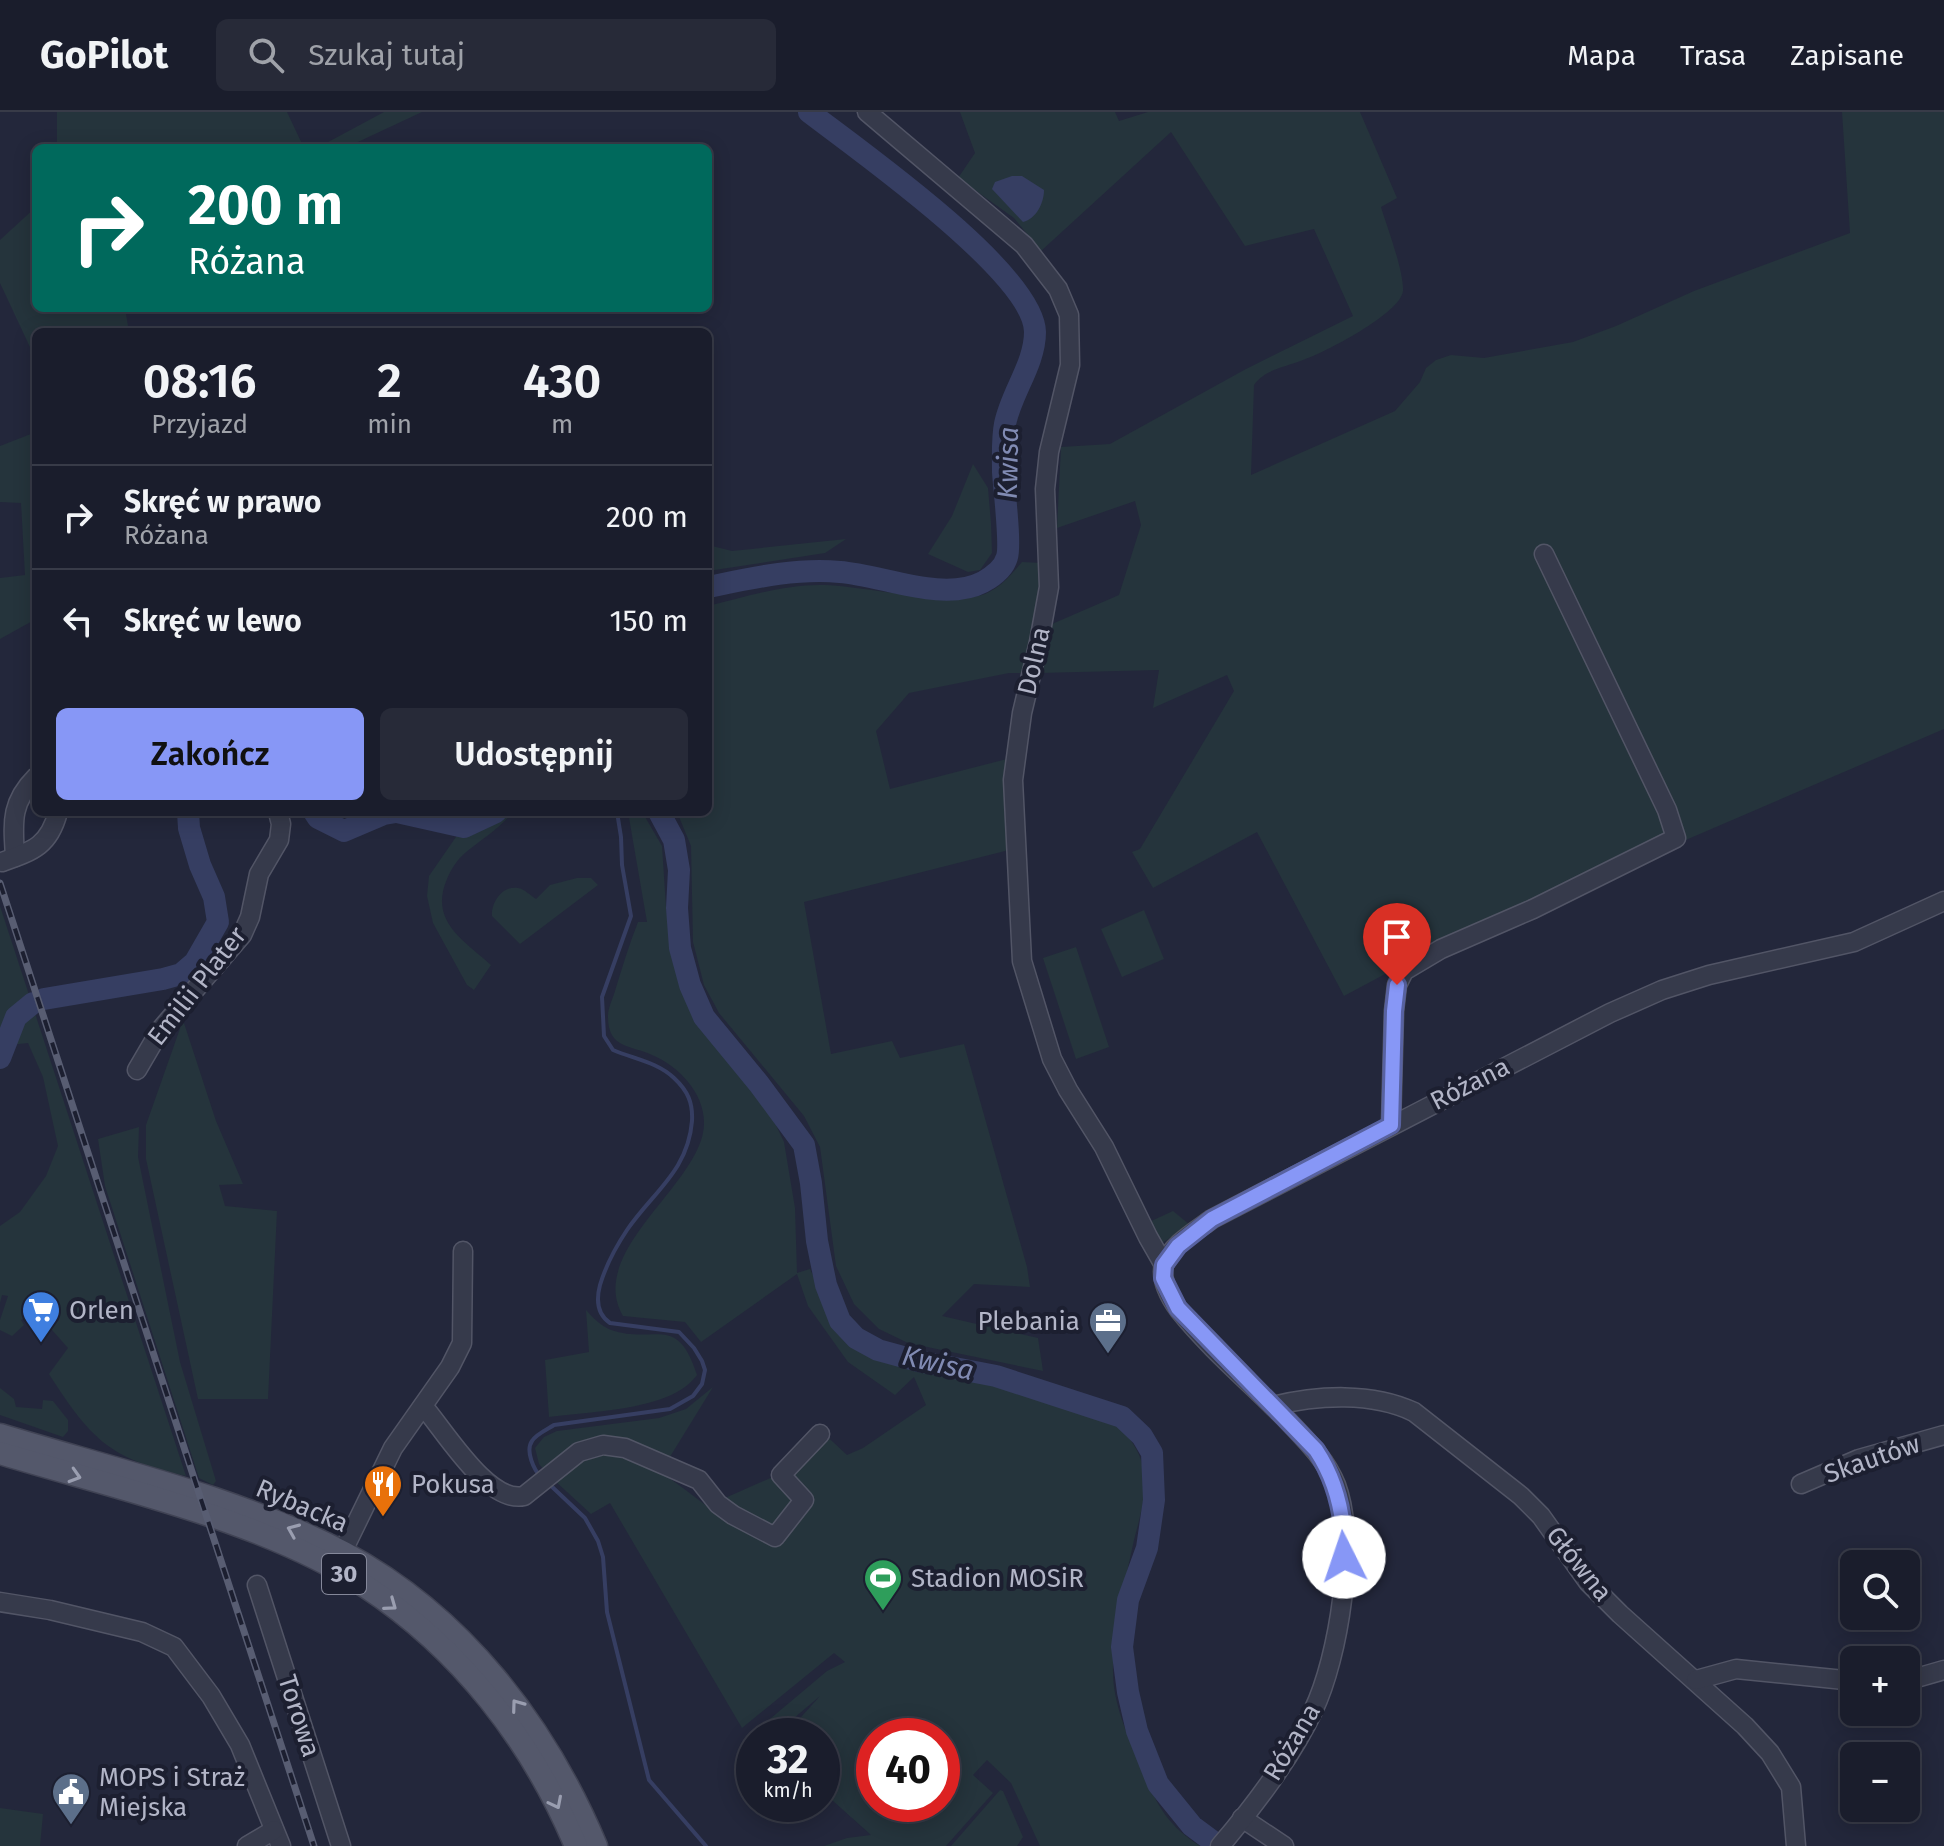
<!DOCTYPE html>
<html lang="pl">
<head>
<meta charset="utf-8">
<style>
  :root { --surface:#1a1d2c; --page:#272a38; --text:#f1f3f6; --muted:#9fa2a9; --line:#383b48; --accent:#8797f6 }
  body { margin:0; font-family:"Fira Sans",sans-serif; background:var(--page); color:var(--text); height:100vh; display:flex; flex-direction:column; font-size:30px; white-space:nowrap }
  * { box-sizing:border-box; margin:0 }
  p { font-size:26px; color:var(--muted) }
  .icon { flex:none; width:44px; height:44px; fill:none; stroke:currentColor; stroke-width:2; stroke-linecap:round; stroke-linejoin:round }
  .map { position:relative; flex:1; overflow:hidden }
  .details { position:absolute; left:32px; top:216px; width:680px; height:488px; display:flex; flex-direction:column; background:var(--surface); border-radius:12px; box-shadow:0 4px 20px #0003,0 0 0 2px var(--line) }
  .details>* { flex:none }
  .hud { position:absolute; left:32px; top:32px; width:680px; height:168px; border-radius:12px; box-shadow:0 4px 20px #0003,0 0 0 2px var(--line); background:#00695c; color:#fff; overflow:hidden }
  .fabs { position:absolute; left:1840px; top:1438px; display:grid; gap:16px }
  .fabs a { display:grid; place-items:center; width:80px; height:80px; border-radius:12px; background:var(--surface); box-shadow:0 4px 20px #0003,0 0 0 2px var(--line); font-size:40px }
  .speed { position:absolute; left:736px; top:1606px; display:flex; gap:16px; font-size:40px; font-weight:700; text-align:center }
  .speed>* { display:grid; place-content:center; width:104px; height:104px; border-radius:50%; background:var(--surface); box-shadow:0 4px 20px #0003,0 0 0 2px var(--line); line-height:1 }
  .speed small { font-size:20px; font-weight:400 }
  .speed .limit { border:12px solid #d22; background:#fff; color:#111 }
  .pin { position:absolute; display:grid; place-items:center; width:68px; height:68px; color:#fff; margin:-82px -34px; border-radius:50% 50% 50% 0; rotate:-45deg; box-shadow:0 0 8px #0007 }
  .pin .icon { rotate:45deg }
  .me { position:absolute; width:88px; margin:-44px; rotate:356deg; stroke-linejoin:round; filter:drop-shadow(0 0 6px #0008) }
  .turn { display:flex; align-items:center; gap:28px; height:168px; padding:0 24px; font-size:36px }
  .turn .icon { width:104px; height:104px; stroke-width:2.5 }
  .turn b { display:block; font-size:56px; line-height:68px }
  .eta { display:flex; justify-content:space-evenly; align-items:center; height:136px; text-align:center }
  .eta b { font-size:48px; font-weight:600; line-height:56px }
  .button { display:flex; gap:16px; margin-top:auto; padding:16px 24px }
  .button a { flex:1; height:92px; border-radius:12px; background:var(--accent); color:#111; font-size:32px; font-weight:600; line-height:92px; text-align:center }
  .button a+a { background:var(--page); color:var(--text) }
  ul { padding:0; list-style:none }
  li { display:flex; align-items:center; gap:24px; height:104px; padding:0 24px; border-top:2px solid var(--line) }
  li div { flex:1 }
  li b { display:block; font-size:30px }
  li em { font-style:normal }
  header { display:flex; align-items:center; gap:48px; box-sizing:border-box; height:112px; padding:0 40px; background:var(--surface); border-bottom:2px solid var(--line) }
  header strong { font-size:38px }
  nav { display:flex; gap:44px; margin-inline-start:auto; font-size:28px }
  .search { width:560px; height:72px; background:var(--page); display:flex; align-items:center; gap:20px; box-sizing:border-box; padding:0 28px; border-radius:12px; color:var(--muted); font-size:30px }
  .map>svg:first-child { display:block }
  .green { fill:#25343c; fill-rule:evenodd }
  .water { fill:#363e62 }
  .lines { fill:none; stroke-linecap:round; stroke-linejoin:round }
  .stream { stroke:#363e62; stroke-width:4 }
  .river { stroke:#363e62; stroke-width:22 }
  .minor-casing { stroke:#525566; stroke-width:21 }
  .major-casing { stroke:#404354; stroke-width:25 }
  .minor { stroke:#363a4b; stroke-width:18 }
  .major { stroke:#54586b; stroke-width:22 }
  .rail-casing { stroke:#585d72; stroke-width:7 }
  .rail { stroke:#1c1f30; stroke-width:4; stroke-dasharray:12; stroke-linecap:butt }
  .oneway { stroke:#9a9eb0 }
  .route-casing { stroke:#5862a0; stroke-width:20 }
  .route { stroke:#8797f6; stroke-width:14 }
  .labels { text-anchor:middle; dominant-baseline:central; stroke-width:8; stroke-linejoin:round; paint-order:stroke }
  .shield { fill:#1c1f30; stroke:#85889a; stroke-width:2 }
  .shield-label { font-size:24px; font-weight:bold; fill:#b2b5c7 }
  .street-label { font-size:26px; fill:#b2b5c7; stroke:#1c1f30 }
  .poi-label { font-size:26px; fill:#b2b5c7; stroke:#1c1f30; text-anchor:start }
  .water-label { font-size:28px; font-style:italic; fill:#818bb3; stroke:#1c1f30 }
</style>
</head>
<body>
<header>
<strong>GoPilot</strong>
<div class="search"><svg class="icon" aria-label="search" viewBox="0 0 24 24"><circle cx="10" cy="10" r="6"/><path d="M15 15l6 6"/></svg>Szukaj tutaj</div>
<nav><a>Mapa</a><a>Trasa</a><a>Zapisane</a></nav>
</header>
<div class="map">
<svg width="1944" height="1734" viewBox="0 0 1944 1734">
  <rect width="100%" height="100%" fill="#23273b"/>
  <g class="green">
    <path d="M 57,0 L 287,0 L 304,36 L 57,36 Z"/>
    <path d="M 384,0 L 422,0 L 345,36 L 317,36 Z"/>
    <path d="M 960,0 L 1115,0 L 1119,9 L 1148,0 L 1360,0 L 1397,86 L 1381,95 C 1387,115 1404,159 1403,179 C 1401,201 1324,241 1303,248 C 1286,255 1265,257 1254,273 L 1251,363 L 1395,299 L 1420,270 L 1426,256 L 1436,248 L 1451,243 L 1484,246 L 1573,230 L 1616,214 L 1694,179 L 1850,121 L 1842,0 L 1944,0 L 1944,617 L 1432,837 L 1344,884 L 1257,720 L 1153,776 L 1132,740 L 1140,737 L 1234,579 L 1227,563 L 1153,596 L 1159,558 L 1039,561 L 1052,512 L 1119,483 L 1141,413 L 1135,389 L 1057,416 L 1061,335 L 1110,332 L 1246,257 L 1353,204 L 1314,117 L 1245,134 L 1171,20 L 1041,139 L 1014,106 L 958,66 L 975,41 Z"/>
    <path d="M 36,95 L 36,196 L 125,196 L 129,220 L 36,220 L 36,248 L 0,171 L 0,128 Z"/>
    <path d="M 36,320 L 36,507 L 0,527 L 0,466 L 25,463 L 21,391 L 0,390 L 0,334 Z"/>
    <path d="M 973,352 L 988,376 L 991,411 L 992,441 L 980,458 L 968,460 L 928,442 L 952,404 Z"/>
    <path d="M 846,427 L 825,441 L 708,459 L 708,433 L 732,439 Z"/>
    <path d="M 1022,450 L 1042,451 L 1028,561 L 1009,561 L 909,581 L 876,619 L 890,677 L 1007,647 L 1009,738 L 804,790 L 831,942 L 892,929 L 900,946 L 964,932 L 1027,1155 L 1030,1175 L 974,1172 L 942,1204 L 1038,1226 L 1043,1259 L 908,1231 L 879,1217 L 854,1192 L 836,1154 L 820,1035 L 804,1004 L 719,901 L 704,873 L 693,830 L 691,734 L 677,700 L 708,700 L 708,494 C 745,485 785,472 824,473 C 866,474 949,495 985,482 C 1001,475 1011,463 1022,450 Z"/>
    <path d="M 503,700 L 513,700 C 499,717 482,727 465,741 C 457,748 451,757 447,767 C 429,809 463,828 491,853 L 474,878 L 467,873 L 433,811 L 427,784 L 429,764 L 458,722 L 482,715 Z"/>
    <path d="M 628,700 L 641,700 L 644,703 L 662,734 L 666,795 L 671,831 L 689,896 L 723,943 L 761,982 L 784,1030 L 795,1096 L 797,1161 L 810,1157 L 838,1217 L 863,1240 L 979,1269 L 1120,1314 C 1130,1327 1140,1339 1143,1356 C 1148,1381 1140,1404 1134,1428 C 1125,1471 1112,1516 1113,1560 C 1113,1591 1128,1625 1140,1653 C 1156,1690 1164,1711 1200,1734 L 1040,1734 L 1011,1671 L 987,1648 L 973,1663 L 993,1681 L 946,1734 L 824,1734 L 847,1726 L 871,1723 L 822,1679 L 822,1624 L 784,1624 L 820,1584 L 774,1623 L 764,1612 L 827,1559 L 845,1550 L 834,1541 L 742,1616 L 610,1391 L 591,1402 L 554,1368 C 567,1356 583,1341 602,1339 C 637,1336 680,1375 707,1394 L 775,1364 L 819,1317 L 847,1343 L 863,1336 L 926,1293 L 914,1265 L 895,1283 L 848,1250 L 808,1194 L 797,1162 L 701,1230 L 685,1210 L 623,1204 C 585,1139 703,1071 704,1012 C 705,982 679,954 652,943 C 631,933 607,937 608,903 C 608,896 613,886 615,879 C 622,856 629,833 638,810 L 647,810 ZM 874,1624 L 942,1624 L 942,1692 L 874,1692 Z"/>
    <path d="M 577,766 L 591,766 L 598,773 L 520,832 L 492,804 C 491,791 502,773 518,776 C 524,777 530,783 536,787 L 550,773 Z"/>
    <path d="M 0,794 L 186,1364 C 109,1347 90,1326 49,1262 L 68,1236 L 37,1201 L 31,1205 L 28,1202 L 21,1208 L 24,1213 L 12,1224 L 0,1218 L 0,1208 L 8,1184 L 2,1183 L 0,1191 L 0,1114 L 20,1100 L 46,1064 L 58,1034 L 43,965 L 28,931 L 10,933 L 0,923 Z"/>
    <path d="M 1144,798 L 1164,847 L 1122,865 L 1101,817 Z"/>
    <path d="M 1076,835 L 1109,935 L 1076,947 L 1043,846 Z"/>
    <path d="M 183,908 L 216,1009 L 243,1072 L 219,1073 L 225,1094 L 277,1099 L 268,1287 L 198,1287 L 146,1047 L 146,1013 Z"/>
    <path d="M 139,1015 L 138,1045 L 180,1250 L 216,1369 L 213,1373 L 199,1366 L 105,1074 L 98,1027 Z"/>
    <path d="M 1173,1099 L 1190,1113 L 1162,1131 L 1147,1111 Z"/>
    <path d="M 586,1198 C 593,1206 601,1214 611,1218 C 655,1233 677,1200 697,1263 C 671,1299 592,1299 549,1305 L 545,1248 L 589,1240 Z"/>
    <path d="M 713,1275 L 668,1348 L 612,1328 L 545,1359 L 539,1352 L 535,1336 L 544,1325 L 557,1319 L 659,1306 L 686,1297 Z"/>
    <path d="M 0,1276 L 14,1287 L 16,1295 L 42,1297 L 43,1288 L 53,1289 L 68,1308 L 68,1319 L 63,1325 L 0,1303 Z"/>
    <path d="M 1000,1678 L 1003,1679 L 1023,1725 L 1017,1734 L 951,1734 Z"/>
    <path d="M 0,1696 L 43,1702 L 40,1734 L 0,1734 Z"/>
  </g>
  <path class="water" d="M 1012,64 L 1022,64 L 1044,78 C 1044,91 1036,107 1023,110 L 992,77 L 995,70 Z"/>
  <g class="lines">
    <g class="stream">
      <path d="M 541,1365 C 534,1358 525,1339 532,1329 C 536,1322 548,1317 554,1313 L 670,1297 L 693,1284 L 702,1272 L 705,1258 L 702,1249 L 694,1236 L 679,1220 L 610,1211 C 597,1202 596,1188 600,1173 C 606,1153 615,1136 627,1118 C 653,1080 688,1059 692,1009 C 693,991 688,979 674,966 C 657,950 634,947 613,938 L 604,924 L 602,885 L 631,804 L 622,753 L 621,725 L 617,700"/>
      <path d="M 548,1371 L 585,1406 L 598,1429 L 603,1445 L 607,1500 L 649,1668 L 706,1734"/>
    </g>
    <g class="river">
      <path d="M 708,475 C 752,466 795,456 840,460 C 882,463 943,491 983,470 C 992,465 1004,456 1007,445 C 1011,432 1004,377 1003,360 C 1003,345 1002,327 1005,312 C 1011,281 1035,252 1035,220 C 1034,161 857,37 809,0"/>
      <path d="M 314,700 L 318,706 L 344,719 L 384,702 L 396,700"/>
      <path d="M 397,700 L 464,715 L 496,700"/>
      <path d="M 659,700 L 674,728 L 679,758 L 677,796 L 680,836 L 690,873 L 704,905 L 759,972 L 804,1033 L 811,1071 L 817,1129 L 826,1173 L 840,1209 L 856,1226 L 878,1238 L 918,1249 L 996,1264 L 1122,1305 L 1142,1324 L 1152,1341 L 1154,1388 L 1147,1436 L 1128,1488 L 1122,1535 L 1128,1580 L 1137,1619 L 1158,1672 L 1192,1714 L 1219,1734"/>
      <path d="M 44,887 L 163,867 L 181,862 L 195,850 L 218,810 L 214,785 L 200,753 L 189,716 L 188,700"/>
      <path d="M 0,946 L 16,905 L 33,891"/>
    </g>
    <defs>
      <g id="minor">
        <path d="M 867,0 L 1024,133 L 1058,177 L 1069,203 L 1070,253 L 1049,340 L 1045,377 L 1049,475 L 1039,530 L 1022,601 L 1013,668 L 1022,849 L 1052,947 L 1068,978 L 1104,1035 L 1148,1125 L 1164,1153"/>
        <path d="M 15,745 C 13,711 10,691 36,665"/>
        <path d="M 2,750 C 33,739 49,734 58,700"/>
        <path d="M 137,958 L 161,917 L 242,823 L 250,805 L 259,762 L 279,728 L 281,712 L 278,700"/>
        <path d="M 1391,1013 L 1394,899 L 1397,873 L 1404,859 L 1441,837 L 1533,797 L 1676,726 L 1667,698 L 1544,442"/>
        <path d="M 423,1294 C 445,1319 488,1392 524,1384 L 579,1340 L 603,1333 L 625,1336 L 699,1368 L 718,1392 L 733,1403 L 775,1425 L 804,1388 L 781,1363 L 820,1322"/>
        <path d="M 1273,1294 C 1318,1283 1372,1280 1414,1300 L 1521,1384 L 1541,1404 L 1588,1470 L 1620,1502 L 1745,1614 L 1770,1641 L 1791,1675 L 1796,1734"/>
        <path d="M 1801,1372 L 1859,1347 L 1944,1323"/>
        <path d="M 337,1451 L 393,1336 L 450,1255 L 462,1231 L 463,1139"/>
        <path d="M 257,1473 L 341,1734"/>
        <path d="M 0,1490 L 50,1498 L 142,1520 L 174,1535 L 211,1584 L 240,1633 L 281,1734"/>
        <path d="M 1696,1568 L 1736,1557 L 1854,1569"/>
        <path d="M 1906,1569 L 1944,1558"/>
        <path d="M 1242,1706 L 1284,1734"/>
        <path d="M 247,1734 L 274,1718"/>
        <path d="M 1220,1734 C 1252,1697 1292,1644 1313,1599 C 1339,1545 1357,1430 1336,1373 C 1326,1348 1308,1330 1289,1310 C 1253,1273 1211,1238 1179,1198 C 1170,1186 1160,1167 1164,1153 C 1171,1133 1196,1119 1212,1107 L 1610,901 L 1662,878 L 1709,863 L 1854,830 L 1944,789"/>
      </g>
      <g id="major">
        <path d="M 0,1323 C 115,1358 237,1385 344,1441 C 462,1504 545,1613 596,1734"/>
        <path d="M 0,1341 C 115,1376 264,1408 365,1474 C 461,1537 532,1629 576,1734"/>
      </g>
    </defs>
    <use href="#minor" class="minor-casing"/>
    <use href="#major" class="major-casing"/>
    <use href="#minor" class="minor"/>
    <use href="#major" class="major"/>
    <defs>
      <path id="rail" d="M 0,771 L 314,1734"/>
    </defs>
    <use href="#rail" class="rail-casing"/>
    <use href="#rail" class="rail"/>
  </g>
  <defs><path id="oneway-chevron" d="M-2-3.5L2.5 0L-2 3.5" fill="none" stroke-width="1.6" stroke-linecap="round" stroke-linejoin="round" transform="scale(2)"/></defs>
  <g class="oneway">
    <use href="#oneway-chevron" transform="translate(75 1364) rotate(17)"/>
    <use href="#oneway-chevron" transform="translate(293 1418) rotate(-157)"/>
    <use href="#oneway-chevron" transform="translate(391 1493) rotate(36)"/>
    <use href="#oneway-chevron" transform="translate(517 1593) rotate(-126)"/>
    <use href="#oneway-chevron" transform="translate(556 1691) rotate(63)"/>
  </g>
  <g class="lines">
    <defs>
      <path id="route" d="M 1344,1445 C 1345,1406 1338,1371 1316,1338 L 1178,1196 L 1163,1166 L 1164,1153 L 1178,1134 L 1212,1107 L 1391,1013 L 1394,899 L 1397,873"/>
    </defs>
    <use href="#route" class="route-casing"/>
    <use href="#route" class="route"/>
  </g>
  <defs>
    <symbol id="supermarket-pin" viewBox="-11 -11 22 30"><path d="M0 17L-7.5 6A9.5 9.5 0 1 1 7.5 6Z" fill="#3f7fe0" stroke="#1c1f30"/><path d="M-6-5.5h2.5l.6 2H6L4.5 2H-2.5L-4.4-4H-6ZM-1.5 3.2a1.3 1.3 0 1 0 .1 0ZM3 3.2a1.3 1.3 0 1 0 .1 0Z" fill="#fff"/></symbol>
    <symbol id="office-pin" viewBox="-11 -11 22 30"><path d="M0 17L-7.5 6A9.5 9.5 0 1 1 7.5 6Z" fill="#5c6f8a" stroke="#1c1f30"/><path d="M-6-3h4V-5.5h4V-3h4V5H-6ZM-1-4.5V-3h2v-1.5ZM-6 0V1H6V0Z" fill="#fff"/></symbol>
    <symbol id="restaurant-pin" viewBox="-11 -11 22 30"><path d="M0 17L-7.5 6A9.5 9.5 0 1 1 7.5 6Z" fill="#e8710a" stroke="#1c1f30"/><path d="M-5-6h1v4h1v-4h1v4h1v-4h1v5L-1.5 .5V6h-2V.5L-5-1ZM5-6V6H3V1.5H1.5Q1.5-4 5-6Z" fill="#fff"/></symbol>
    <symbol id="stadium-pin" viewBox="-11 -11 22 30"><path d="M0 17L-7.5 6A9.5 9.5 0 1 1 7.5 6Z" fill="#2e9e5b" stroke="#1c1f30"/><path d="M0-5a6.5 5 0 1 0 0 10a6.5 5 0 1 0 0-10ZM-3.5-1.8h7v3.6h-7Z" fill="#fff"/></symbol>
    <symbol id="civic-pin" viewBox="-11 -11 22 30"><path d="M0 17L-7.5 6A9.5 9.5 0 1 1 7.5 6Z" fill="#5c6f8a" stroke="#1c1f30"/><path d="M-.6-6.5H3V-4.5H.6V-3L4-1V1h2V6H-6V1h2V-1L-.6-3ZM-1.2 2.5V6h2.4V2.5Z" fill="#fff"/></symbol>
  </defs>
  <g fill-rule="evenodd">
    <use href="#supermarket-pin" x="19" y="1176" width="44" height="60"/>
    <use href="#office-pin" x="1086" y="1187" width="44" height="60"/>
    <use href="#restaurant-pin" x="361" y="1350" width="44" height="60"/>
    <use href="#stadium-pin" x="861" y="1444" width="44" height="60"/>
    <use href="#civic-pin" x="49" y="1658" width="44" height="60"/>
  </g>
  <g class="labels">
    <rect class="shield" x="322" y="1442" width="44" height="40" rx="6"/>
    <g class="shield-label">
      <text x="344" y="1462">30</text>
    </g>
    <g class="street-label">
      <text transform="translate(1034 549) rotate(-77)">Dolna</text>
      <text transform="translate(197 874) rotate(-52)">Emilii Plater</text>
      <text transform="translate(1470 972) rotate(-27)">Różana</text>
      <text transform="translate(1872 1347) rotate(-19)">Skautów</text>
      <text transform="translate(302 1394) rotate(23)">Rybacka</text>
      <text transform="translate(1579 1452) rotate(51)">Główna</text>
      <text transform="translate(299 1604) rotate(72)">Torowa</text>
      <text transform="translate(1292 1630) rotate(-59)">Różana</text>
    </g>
    <g class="poi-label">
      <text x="69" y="1198">Orlen</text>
      <text x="1080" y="1209" text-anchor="end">Plebania</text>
      <text x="411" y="1372">Pokusa</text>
      <text x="911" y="1466">Stadion MOSiR</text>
      <text x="99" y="1665">MOPS i Straż<tspan x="99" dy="30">Miejska</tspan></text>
    </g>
    <g class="water-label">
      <text transform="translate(1008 351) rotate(-89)">Kwisa</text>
      <text transform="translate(938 1251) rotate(13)">Kwisa</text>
    </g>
  </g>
</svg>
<div class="fabs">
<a><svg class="icon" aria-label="search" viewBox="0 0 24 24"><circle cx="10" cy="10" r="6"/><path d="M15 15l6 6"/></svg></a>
<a>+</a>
<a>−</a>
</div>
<div class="speed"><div>32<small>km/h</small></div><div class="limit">40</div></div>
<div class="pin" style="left:1397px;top:873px;background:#d93025"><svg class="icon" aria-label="arrive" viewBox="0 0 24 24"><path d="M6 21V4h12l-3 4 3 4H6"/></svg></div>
<svg class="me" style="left:1344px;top:1445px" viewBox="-20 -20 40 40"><circle r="19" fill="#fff"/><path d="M0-13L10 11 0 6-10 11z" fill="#8797f6"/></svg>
<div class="hud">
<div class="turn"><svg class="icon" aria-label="right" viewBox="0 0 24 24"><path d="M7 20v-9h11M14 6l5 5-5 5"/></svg><div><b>200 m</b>Różana</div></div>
</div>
<section class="details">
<div class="eta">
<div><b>08:16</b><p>Przyjazd</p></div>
<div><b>2</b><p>min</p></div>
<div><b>430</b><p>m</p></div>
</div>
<ul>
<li><svg class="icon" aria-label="right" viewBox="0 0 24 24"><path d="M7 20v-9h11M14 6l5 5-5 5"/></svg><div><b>Skręć w prawo</b><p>Różana</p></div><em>200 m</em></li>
<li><svg class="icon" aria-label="left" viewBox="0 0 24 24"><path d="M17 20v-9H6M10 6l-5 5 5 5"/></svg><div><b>Skręć w lewo</b></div><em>150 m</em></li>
</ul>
<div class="button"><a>Zakończ</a><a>Udostępnij</a></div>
</section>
</div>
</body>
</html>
